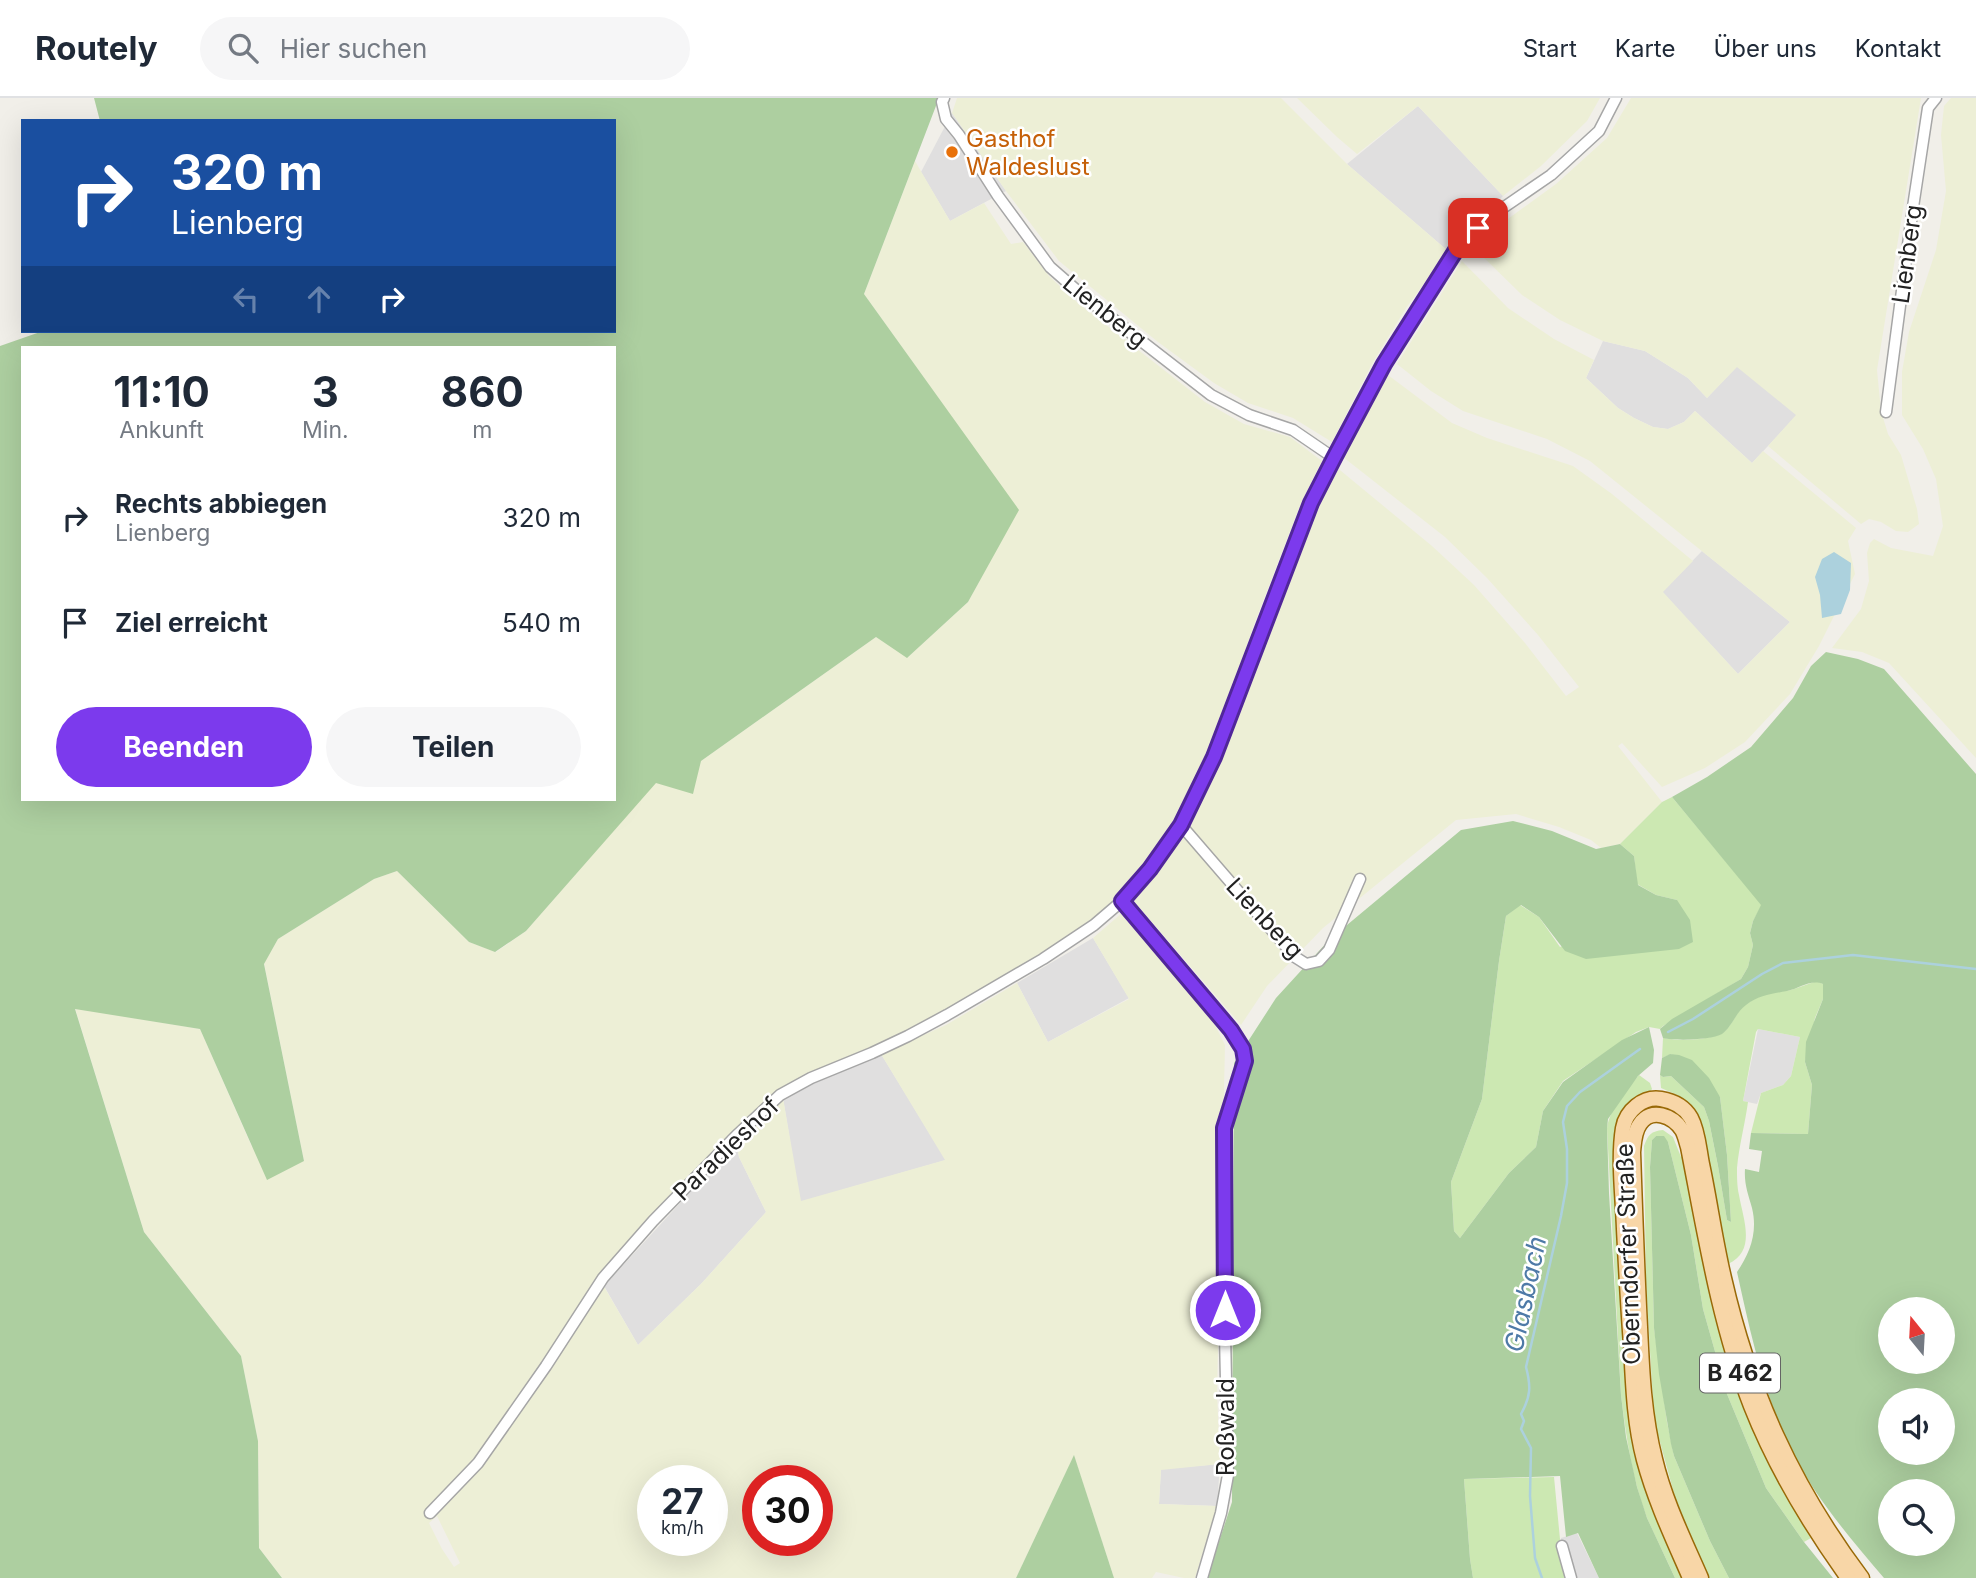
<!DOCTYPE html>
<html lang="de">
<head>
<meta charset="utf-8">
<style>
  :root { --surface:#fff; --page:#f6f6f7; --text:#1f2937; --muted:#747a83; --line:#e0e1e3; --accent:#7c3aed }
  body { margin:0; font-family:Inter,sans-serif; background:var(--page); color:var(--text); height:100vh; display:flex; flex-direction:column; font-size:26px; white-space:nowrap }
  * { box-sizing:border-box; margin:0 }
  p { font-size:23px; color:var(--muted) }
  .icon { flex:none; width:38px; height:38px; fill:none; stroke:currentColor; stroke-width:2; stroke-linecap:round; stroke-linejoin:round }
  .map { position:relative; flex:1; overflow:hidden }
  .panel { position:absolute; left:21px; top:248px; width:595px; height:455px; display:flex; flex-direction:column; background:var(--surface); border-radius:0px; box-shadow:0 7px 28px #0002 }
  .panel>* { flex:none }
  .top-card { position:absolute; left:21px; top:21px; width:595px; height:214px; border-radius:0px; box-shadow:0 7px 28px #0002; background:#1a4fa0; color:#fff; overflow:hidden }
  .needle { width:46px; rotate:342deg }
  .buttons { position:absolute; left:1878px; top:1199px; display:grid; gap:14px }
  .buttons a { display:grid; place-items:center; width:77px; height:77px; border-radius:50%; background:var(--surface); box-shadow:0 7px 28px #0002; font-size:35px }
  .speed { position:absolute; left:637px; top:1367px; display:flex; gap:14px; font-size:35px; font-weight:700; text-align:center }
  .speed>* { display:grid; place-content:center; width:91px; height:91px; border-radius:50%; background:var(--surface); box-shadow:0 7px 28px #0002; line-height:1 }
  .speed small { font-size:18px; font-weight:400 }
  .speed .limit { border:10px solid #d22; background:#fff; color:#111 }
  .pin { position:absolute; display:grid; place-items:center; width:60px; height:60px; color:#fff; margin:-30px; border-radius:14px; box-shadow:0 4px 10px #0006 }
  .me { position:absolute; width:77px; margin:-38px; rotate:0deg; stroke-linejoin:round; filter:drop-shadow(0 0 5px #0008) }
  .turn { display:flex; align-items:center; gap:24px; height:147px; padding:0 35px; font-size:32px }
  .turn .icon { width:91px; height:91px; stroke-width:2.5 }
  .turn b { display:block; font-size:49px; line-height:60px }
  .lanes { display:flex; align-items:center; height:66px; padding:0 35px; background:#0003; justify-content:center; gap:35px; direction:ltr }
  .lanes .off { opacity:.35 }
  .eta { display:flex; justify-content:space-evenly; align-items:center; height:119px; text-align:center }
  .eta b { font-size:42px; font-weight:700; line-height:49px }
  .cta { display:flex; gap:14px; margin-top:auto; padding:14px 35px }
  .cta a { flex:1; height:80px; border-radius:42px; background:var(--accent); color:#fff; font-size:28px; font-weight:700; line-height:80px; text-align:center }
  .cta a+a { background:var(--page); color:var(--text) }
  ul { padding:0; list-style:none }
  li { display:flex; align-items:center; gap:21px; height:105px; padding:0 35px }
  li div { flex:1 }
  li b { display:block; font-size:26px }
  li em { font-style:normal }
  header { display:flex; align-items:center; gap:42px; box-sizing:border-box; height:98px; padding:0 35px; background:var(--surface); border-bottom:2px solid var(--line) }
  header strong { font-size:33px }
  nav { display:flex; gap:38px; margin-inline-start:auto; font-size:24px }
  .search { width:490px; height:63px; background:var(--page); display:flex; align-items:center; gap:18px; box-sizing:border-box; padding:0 24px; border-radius:38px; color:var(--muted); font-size:26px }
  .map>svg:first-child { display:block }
  .residential { fill:#e0dfdf }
  .farmland { fill:#edefd6; fill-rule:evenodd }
  .grass { fill:#cce8b2 }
  .forest { fill:#adcfa0; fill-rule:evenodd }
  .water { fill:#acd1dd }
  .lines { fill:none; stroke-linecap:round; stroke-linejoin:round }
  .stream { stroke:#acd1dd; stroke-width:2.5 }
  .minor-casing { stroke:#a6a6a6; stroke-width:13 }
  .major-casing { stroke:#996907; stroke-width:17 }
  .minor { stroke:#fff; stroke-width:10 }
  .major { stroke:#f8d6a7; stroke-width:14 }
  .route-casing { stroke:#51269a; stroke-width:18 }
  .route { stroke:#7c3aed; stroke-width:12 }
  .food-dot { fill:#e8710a; stroke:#fff; stroke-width:2.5 }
  .labels { text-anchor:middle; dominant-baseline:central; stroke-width:5; stroke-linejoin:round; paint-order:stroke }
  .shield { fill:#fff; stroke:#646464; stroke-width:2 }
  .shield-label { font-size:23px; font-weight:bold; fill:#222 }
  .food-label { font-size:24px; fill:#c56008; stroke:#fff; text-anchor:start }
  .street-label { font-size:24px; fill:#222; stroke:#fff }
  .water-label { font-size:26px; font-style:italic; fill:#4e7aa7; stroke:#fff }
</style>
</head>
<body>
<header>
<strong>Routely</strong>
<div class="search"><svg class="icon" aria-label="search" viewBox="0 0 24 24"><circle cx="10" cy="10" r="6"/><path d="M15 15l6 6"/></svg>Hier suchen</div>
<nav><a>Start</a><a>Karte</a><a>Über uns</a><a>Kontakt</a></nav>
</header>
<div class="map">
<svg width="1976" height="1480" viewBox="0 0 1976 1480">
  <rect width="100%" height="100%" fill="#f1efe9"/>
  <g class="residential">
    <path d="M 1418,8 L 1503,98 L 1448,153 L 1347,66 Z"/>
    <path d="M 952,15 L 1006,93 L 950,123 L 921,74 Z"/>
    <path d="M 1603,243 L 1645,253 L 1688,280 L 1707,300 L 1737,268 L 1797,317 L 1752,365 L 1695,313 L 1684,324 L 1668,331 L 1653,329 L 1634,320 L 1618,310 L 1586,280 Z"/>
    <path d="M 1702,453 L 1790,524 L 1738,576 L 1662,494 Z"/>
    <path d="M 1093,840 L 1129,900 L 1048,944 L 1017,885 Z"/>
    <path d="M 1758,931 L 1800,939 L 1791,978 L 1783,987 L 1761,995 L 1757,1006 L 1743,1003 Z"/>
    <path d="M 881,956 L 946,1062 L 800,1104 L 783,1000 L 819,981 Z"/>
    <path d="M 736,1044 L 739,1059 L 766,1114 L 701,1186 L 638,1247 L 604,1188 Z"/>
    <path d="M 1220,1366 L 1217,1408 L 1159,1406 L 1161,1371 Z"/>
    <path d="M 1577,1435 L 1599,1480 L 1566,1480 L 1562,1462 L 1561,1440 Z"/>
  </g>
  <g class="farmland">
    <path d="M 957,0 L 1281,0 L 1347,66 L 1448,153 L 1406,210 L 1373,264 L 1332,344 L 1293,320 L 1248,305 L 1214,285 L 1158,244 L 1059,163 L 1006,93 L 952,15 Z"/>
    <path d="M 1297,0 L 1600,0 L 1587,23 L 1541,68 L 1503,98 L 1418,8 L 1357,56 L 1337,39 Z"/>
    <path d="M 1631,0 L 1921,0 L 1877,272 L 1881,313 L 1888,336 L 1901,357 L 1917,411 L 1919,426 L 1908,434 L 1896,433 L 1881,424 L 1869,421 L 1861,426 L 1768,348 L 1796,317 L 1737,269 L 1707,300 L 1688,280 L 1645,253 L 1603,243 L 1560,222 L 1522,197 L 1475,151 L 1505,123 L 1556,86 L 1607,40 Z"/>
    <path d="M 1951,0 L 1976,0 L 1976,660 L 1889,565 L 1862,554 L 1832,550 L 1861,511 L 1869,483 L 1867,455 L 1870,445 L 1874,441 L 1891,450 L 1933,458 L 1943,428 L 1936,381 L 1923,351 L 1902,317 L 1902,274 L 1909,234 L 1936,152 L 1946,93 L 1941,37 L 1944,8 Z"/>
    <path d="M 915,63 L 950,123 L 984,105 L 1011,146 L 1023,144 L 1049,178 L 1078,205 L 1205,304 L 1244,326 L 1290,339 L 1322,363 L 1301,405 L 1253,529 L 1211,658 L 1171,732 L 1125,794 L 1110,808 L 1062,843 L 948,911 L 886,944 L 805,976 L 779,992 L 727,1038 L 599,1180 L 638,1247 L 701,1186 L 766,1114 L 739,1059 L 736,1044 L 783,1000 L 801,1103 L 945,1062 L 881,956 L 946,927 L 1017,885 L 1048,944 L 1129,901 L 1093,840 L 1122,815 L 1211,919 L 1225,947 L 1217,1294 L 1220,1366 L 1161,1372 L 1159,1406 L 1217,1408 L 1195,1480 L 1184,1480 L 1156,1474 L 1152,1480 L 1114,1480 L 1074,1358 L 1016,1480 L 282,1480 L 259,1450 L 258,1343 L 241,1258 L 144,1134 L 75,910 L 200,931 L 252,1049 L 304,1063 L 264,865 L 278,841 L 374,781 L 397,773 L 469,844 L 496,854 L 526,833 L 656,684 L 701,663 L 876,539 L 908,559 L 968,504 L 1018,412 L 864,196 ZM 653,1382 L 712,1382 L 712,1442 L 653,1442 ZM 758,1382 L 817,1382 L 817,1442 L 758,1442 ZM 437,1418 L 460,1465 L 454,1469 L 442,1451 L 429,1425 Z"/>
    <path d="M 1462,163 L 1508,210 L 1554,241 L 1594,262 L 1586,280 L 1618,310 L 1634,320 L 1653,329 L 1668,331 L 1684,324 L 1695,313 L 1752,365 L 1763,353 L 1856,430 L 1848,443 L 1855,476 L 1819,548 L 1790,596 L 1745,644 L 1705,670 L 1662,689 L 1622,645 L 1618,648 L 1662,704 L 1620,746 L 1601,750 L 1591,742 L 1559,729 L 1516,716 L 1456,722 L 1323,830 L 1267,888 L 1241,927 L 1133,802 L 1182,734 L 1220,656 L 1317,408 L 1335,368 L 1432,448 L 1474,487 L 1525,545 L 1566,598 L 1579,589 L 1538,537 L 1487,480 L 1445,439 L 1343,359 L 1388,277 L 1452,325 L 1487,340 L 1573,368 L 1612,396 L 1693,463 L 1663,494 L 1738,576 L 1790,524 L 1590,363 L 1547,341 L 1463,313 L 1431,293 L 1397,266 Z"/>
  </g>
  <g class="grass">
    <path d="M 1672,699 L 1762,807 L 1753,823 L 1750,835 L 1753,847 L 1748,869 L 1741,881 L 1663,928 L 1660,931 L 1649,929 L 1636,934 L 1563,983 L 1543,1013 L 1536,1049 L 1509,1075 L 1460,1140 L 1454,1133 L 1451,1084 L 1482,1001 L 1499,863 L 1506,818 L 1520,807 L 1539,819 L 1560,849 L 1677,802 L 1656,797 L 1637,786 L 1634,758 L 1620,746 L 1662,704 Z"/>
    <path d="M 1817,883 L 1823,886 L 1823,901 L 1815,920 L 1805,964 L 1812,987 L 1808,1036 L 1751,1035 L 1761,995 L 1783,987 L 1791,978 L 1800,939 L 1758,931 L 1756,934 L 1743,1003 L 1748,1004 C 1745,1026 1739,1048 1737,1070 C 1737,1078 1737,1089 1739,1097 C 1743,1121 1757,1153 1728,1166 L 1704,1043 L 1692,1010 L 1685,1002 L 1675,996 L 1661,990 L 1660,977 L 1663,979 L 1671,978 L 1704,1009 L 1709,1023 L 1718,1068 L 1727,1122 L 1731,1124 L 1727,1057 L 1720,999 L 1671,956 L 1662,960 L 1663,940 C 1677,943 1715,943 1726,932 C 1733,925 1737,913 1745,907 C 1753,901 1765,895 1775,894 C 1780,893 1786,893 1791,892 C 1800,889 1808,886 1817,883 Z"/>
    <path d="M 1639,977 L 1650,985 L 1652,991 L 1650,994 C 1633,999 1621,1008 1617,1026 L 1620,1142 L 1684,1480 L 1675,1480 C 1666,1460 1656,1440 1647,1420 C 1632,1381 1626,1338 1621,1297 L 1607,1031 C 1609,1011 1626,993 1639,977 Z"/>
    <path d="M 1663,1032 L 1673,1039 L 1681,1059 L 1685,1058 L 1766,1356 L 1784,1394 L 1811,1440 L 1804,1444 L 1766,1390 L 1727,1296 L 1703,1211 L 1691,1137 L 1668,1044 L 1656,1038 L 1652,1042 L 1650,1069 L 1654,1230 L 1667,1324 L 1674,1358 L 1710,1443 L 1729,1480 L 1708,1480 L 1675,1399 L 1654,1322 L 1646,1183 L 1644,1048 C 1648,1037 1651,1033 1663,1032 Z"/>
    <path d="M 1554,1379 L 1562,1462 L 1566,1480 L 1473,1480 L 1470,1461 L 1464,1381 Z"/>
  </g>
  <g class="forest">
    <path d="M 94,0 L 939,0 L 864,196 L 1019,412 L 968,504 L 907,560 L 876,539 L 701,663 L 693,696 L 656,685 L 526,833 L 495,854 L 469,844 L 397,773 L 374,781 L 278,841 L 264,866 L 304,1063 L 267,1082 L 200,931 L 75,911 L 144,1134 L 241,1258 L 258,1343 L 259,1450 L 282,1480 L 0,1480 L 0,248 L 43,233 L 614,233 L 614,23 L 100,23 ZM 23,250 L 614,250 L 614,702 L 23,702 Z"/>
    <path d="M 1826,554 L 1858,561 L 1884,571 L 1976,676 L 1976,1480 L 1884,1480 C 1849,1439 1813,1397 1790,1349 C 1763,1294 1750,1233 1737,1174 C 1750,1155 1758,1134 1752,1110 C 1748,1096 1744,1086 1745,1071 L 1759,1074 L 1762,1053 L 1749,1051 L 1751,1035 L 1808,1036 L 1812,987 L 1805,964 L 1806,944 L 1823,901 L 1823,886 C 1810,881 1799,891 1787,893 C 1772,896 1759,897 1746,907 C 1736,914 1732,929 1722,936 C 1712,942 1675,943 1663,940 L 1660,931 L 1672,921 L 1741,881 L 1748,869 L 1753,847 L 1750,835 L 1753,823 L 1761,807 L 1672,699 L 1707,679 L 1751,649 L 1793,600 L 1811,568 ZM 1890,1211 L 1942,1211 L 1942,1264 L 1890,1264 ZM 1890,1302 L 1942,1302 L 1942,1354 L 1890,1354 ZM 1890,1393 L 1942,1393 L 1942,1446 L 1890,1446 Z"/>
    <path d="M 1513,723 L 1552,733 L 1596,751 L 1620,746 L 1634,758 L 1638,787 L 1656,797 L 1677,802 L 1690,822 L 1693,844 L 1679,851 L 1586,861 L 1565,853 L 1539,819 L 1521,807 L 1506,818 L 1499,863 L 1482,1001 L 1451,1084 L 1454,1133 L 1460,1140 L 1509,1075 L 1536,1049 L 1543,1013 L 1563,984 L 1622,942 L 1649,929 L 1654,952 L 1653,965 L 1638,978 L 1608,1021 L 1607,1031 L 1609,1095 L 1621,1297 L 1626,1339 L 1637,1389 L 1647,1420 L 1675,1480 L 1599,1480 L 1578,1435 L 1566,1439 L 1560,1378 L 1464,1381 L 1470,1461 L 1473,1480 L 1207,1480 L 1232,1404 L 1234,965 L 1276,900 L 1329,842 L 1461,732 Z"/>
    <path d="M 1670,956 L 1679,957 L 1692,962 L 1709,980 L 1720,999 L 1727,1057 L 1731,1124 L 1727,1122 L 1718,1068 L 1709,1023 L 1704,1009 L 1671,978 L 1663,979 L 1660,977 L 1662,960 Z"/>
    <path d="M 1656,1038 L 1664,1038 L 1668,1044 L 1691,1137 L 1703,1211 L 1727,1296 L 1766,1390 L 1804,1444 L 1833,1480 L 1729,1480 L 1710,1443 L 1674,1358 L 1671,1346 L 1659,1276 L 1654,1230 L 1650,1069 L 1652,1042 Z"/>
    <path d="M 1074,1357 L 1114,1480 L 1016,1480 Z"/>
  </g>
  <path class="water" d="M 1834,454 L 1851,465 L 1850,492 L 1841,516 L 1822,520 L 1820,497 L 1815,479 L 1822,461 Z"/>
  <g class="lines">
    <g class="stream">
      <path d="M 1668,934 L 1693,921 L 1762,876 L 1783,865 L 1853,857 L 1976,871"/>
      <path d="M 1542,1480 L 1535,1460 L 1530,1398 L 1531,1350 L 1521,1331 L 1524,1323 L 1521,1316 C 1531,1298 1531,1288 1526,1269 L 1561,1118 L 1567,1085 L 1567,1051 L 1563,1024 L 1567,1008 L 1580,994 L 1640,951"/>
    </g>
    <defs>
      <g id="minor">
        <path d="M 944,0 L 942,4 L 946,21 L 959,37 L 998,98 L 1050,169 L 1082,197 L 1211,297 L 1249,317 L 1293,332 L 1334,360"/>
        <path d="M 1886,314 L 1913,109 L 1928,10 L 1936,0"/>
        <path d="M 1181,727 L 1295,859 L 1306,866 L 1319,863 L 1329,852 L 1360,781"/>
        <path d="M 1122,803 L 1231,932 L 1243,951 L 1245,963 L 1224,1030 L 1224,1189 L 1228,1377 L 1221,1415 L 1202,1480"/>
        <path d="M 430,1415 L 478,1365 L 546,1268 L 603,1180 L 653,1123 L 736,1038 L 780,997 L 811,980 L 872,955 L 908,938 L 947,917 L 1043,861 L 1094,827 L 1122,803 L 1150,771 L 1181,727 L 1214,659 L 1311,405 L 1334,360 L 1384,266 L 1458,149 L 1497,114 L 1551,77 L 1599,33 L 1616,0"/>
        <path d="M 1562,1448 L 1571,1480"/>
      </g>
      <g id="major">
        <path d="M 1690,1480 C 1673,1441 1655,1403 1644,1362 C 1634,1324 1633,1285 1631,1247 C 1628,1208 1626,1169 1624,1131 C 1623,1099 1618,1061 1623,1030 C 1626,1013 1643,998 1661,1001 C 1673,1003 1684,1008 1691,1020 C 1698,1033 1699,1051 1702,1066 C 1710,1104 1715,1142 1724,1180 C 1750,1293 1792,1387 1862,1480"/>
        <path d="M 1701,1480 C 1684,1441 1665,1403 1655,1361 C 1644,1318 1642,1274 1640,1229 C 1637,1171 1635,1112 1633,1054 C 1634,1045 1634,1034 1640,1026 C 1651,1009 1673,1018 1682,1032 C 1685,1037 1686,1043 1688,1049 C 1705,1136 1719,1225 1751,1308 C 1775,1369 1810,1427 1848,1480"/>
      </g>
    </defs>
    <use href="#minor" class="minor-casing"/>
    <use href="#major" class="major-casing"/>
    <use href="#minor" class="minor"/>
    <use href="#major" class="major"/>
  </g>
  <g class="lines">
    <defs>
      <path id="route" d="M 1225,1212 L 1224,1030 L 1245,963 L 1243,951 L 1231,932 L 1122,803 L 1150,771 L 1181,727 L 1214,659 L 1311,405 L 1334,360 L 1384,266 L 1458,149 L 1478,130"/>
    </defs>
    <use href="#route" class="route-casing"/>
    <use href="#route" class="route"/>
  </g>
  <circle class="food-dot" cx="952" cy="54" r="7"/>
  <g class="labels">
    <rect class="shield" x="1700" y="1255.5" width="80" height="39" rx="5"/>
    <g class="shield-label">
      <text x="1740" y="1275">B 462</text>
    </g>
    <g class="food-label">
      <text x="966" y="40">Gasthof<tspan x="966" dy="28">Waldeslust</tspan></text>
    </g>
    <g class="street-label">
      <text transform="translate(1907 156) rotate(-82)">Lienberg</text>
      <text transform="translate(1105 213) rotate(39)">Lienberg</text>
      <text transform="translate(1265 820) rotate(47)">Lienberg</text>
      <text transform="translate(726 1051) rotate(-44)">Paradieshof</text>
      <text transform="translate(1628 1156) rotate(-92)">Oberndorfer Straße</text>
      <text transform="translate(1225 1329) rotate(-90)">Roßwald</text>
    </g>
    <g class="water-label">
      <text transform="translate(1525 1196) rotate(-78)">Glasbach</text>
    </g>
  </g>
</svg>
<div class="buttons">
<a><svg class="needle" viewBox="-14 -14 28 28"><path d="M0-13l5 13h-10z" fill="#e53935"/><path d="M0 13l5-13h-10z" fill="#747a83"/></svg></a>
<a><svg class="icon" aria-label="sound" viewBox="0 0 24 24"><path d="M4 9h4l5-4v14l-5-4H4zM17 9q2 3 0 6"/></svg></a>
<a><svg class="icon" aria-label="search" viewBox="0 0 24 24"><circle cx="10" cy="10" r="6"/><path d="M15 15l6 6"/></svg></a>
</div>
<div class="speed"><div>27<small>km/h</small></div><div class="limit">30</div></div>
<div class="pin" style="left:1478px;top:130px;background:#d93025"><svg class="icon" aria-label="arrive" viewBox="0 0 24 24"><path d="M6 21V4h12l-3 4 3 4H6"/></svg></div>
<svg class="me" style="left:1225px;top:1212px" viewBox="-20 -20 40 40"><circle r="17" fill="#7c3aed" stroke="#fff" stroke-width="3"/><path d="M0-11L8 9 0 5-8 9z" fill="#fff"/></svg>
<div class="top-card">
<div class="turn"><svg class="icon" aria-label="right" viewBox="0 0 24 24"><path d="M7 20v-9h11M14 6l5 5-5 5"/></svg><div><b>320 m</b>Lienberg</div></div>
<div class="lanes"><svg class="icon off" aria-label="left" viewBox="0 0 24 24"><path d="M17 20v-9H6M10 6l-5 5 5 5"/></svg><svg class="icon off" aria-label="ahead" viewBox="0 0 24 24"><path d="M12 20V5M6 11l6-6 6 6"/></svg><svg class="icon" aria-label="right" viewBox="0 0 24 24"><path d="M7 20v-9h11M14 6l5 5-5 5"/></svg></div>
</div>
<section class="panel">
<div class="eta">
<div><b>11:10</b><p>Ankunft</p></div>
<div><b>3</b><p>Min.</p></div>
<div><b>860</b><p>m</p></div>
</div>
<ul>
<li><svg class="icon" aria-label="right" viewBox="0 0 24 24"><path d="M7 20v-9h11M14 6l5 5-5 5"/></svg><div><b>Rechts abbiegen</b><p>Lienberg</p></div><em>320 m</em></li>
<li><svg class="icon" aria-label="arrive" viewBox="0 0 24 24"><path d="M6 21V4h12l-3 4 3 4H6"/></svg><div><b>Ziel erreicht</b></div><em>540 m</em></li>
</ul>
<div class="cta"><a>Beenden</a><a>Teilen</a></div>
</section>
</div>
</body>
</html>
